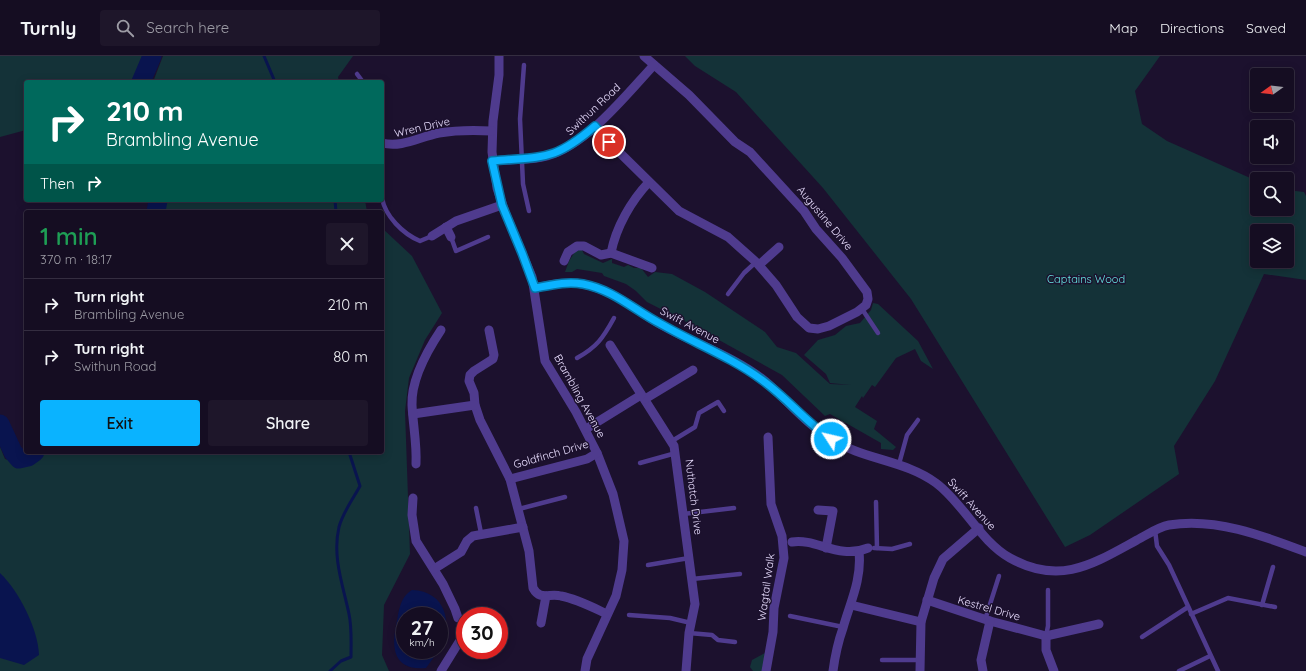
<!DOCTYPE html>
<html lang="en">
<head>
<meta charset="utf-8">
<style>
  :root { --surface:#150d22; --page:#1e162a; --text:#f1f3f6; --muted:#9d9ca5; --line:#342d40; --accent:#0ab3ff }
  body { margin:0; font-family:Quicksand,sans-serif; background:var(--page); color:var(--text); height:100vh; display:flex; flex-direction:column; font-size:15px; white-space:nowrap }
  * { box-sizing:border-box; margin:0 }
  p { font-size:13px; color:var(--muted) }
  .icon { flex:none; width:22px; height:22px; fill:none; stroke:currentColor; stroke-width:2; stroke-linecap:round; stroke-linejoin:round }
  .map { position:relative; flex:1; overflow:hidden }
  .drawer { position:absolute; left:24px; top:154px; width:360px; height:244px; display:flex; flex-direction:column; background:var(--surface); border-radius:4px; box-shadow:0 2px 10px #0003,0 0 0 1px var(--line) }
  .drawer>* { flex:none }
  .top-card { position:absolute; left:24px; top:24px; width:360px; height:122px; border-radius:4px; box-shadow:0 2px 10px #0003,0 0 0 1px var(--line); background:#00695c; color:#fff; overflow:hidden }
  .needle { width:26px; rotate:255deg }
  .tools { position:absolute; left:1250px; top:12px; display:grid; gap:8px }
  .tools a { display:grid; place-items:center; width:44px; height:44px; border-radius:4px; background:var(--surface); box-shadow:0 2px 10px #0003,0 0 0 1px var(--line); font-size:20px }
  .speed { position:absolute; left:396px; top:551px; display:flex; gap:8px; font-size:20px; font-weight:700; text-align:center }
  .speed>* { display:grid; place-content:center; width:52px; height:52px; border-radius:50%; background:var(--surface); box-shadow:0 2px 10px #0003,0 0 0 1px var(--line); line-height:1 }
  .speed small { font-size:10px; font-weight:400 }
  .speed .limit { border:6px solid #d22; background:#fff; color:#111 }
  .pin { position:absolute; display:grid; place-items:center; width:34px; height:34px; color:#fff; margin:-17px; border:2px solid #fff; border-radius:50%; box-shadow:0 1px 4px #0007 }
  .me { position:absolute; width:44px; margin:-22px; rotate:305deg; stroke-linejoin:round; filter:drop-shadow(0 0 3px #0008) }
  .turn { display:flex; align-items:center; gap:14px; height:84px; padding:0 16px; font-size:18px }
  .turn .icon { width:52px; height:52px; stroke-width:2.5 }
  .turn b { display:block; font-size:28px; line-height:34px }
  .then { display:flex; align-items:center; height:38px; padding:0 16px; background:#0003; gap:8px; font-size:15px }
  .round { display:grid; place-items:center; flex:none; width:42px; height:42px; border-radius:4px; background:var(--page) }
  .summary { display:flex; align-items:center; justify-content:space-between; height:68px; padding:0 16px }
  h1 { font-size:24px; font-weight:600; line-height:30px; color:#1e9e55 }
  .cta { display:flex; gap:8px; margin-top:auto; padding:8px 16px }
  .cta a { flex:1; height:46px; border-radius:4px; background:var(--accent); color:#111; font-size:16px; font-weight:600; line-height:46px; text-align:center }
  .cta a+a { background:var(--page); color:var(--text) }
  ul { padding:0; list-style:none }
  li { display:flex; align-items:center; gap:12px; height:52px; padding:0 16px; border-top:1px solid var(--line) }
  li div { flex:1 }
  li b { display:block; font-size:15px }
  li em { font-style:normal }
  header { display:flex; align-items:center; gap:24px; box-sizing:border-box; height:56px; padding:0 20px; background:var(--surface); border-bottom:1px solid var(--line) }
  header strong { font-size:19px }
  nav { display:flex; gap:22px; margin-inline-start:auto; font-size:14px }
  .search { width:280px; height:36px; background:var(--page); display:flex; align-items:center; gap:10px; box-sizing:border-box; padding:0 14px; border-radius:4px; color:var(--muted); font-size:15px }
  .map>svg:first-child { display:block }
  .green { fill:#143238; fill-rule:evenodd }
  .water { fill:#09144f }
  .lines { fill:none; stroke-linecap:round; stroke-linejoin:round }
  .stream { stroke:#09144f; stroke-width:3 }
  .river { stroke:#09144f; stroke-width:19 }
  .lane { stroke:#4f3b8e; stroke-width:4.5 }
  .street { stroke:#4f3b8e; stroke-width:9 }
  .route-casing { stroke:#0674a6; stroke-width:10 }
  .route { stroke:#0ab3ff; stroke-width:7 }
  .labels { text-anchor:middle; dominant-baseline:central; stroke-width:3; stroke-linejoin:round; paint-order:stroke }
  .street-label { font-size:11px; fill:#e9deff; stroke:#1c112e }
  .park-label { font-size:11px; fill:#64e5e0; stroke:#1c112e }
</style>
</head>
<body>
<header>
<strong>Turnly</strong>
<div class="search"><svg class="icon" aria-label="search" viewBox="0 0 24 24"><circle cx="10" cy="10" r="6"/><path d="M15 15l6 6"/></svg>Search here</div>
<nav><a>Map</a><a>Directions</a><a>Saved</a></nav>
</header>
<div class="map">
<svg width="1306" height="615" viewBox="0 0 1306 615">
  <rect width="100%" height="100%" fill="#1c112e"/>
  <g class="green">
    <path d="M 0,0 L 146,0 L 135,26 L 26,26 L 26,74 L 0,81 Z"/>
    <path d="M 163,0 L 353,0 L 338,21 L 339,26 L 153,26 Z"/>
    <path d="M 685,0 L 1160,0 L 1135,35 L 1142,68 L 1167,85 L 1257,125 L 1257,153 L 1287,153 L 1287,134 L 1304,136 L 1306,140 L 1306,224 L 1264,218 L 1215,325 L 1174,390 L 1179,418 L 1090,479 L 1065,491 L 911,243 L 823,132 L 736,36 L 695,10 ZM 1257,175 L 1287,175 L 1287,205 L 1257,205 Z"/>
    <path d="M 166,144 L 365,144 L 367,156 L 163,156 Z"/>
    <path d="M 382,172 L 412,200 L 442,257 L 425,284 L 409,322 L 405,355 L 410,498 L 384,549 L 382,599 L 389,615 L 0,615 L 0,391 L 5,403 L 24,409 L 43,396 L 382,396 Z"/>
    <path d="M 576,194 L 582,194 L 584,198 L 603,207 L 612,203 L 612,207 L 624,211 L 628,209 L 634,212 L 641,212 L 648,221 L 655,216 L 672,218 L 705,236 L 765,276 L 777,291 L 796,297 L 830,328 L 851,329 L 830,327 L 826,318 L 804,299 L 818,284 L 835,279 L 846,270 L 860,267 L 871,254 L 873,247 L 878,248 L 918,285 L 933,313 L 921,305 L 915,293 L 896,302 L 875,331 L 872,329 L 863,342 L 862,340 L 855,351 L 877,365 L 874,373 L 896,391 L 893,394 L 881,393 L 881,387 L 830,358 L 825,360 L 782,319 L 692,269 L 647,246 L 636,235 L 626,228 L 604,220 L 602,217 L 577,213 L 572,216 L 565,216 L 569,205 Z"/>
    <path d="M 765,597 L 762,615 L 753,615 L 750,611 L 752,604 Z"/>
  </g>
  <g class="water">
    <path d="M 0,517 C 19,535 38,573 39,599 L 24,609 L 0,602 Z"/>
    <path d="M 412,534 C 446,535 454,568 439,594 L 439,560 L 405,560 L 405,594 L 439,594 L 426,612 C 395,615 391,594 396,570 C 399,556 399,542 412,534 Z"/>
  </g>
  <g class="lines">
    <g class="stream">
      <path d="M 264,0 L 275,26"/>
      <path d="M 335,144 L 336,156"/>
      <path d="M 330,615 L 341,605 L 351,601 C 351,586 352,572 349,558 C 343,529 332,501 339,471 C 343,456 353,443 360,430 L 349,396"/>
    </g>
    <g class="river">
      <path d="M 141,26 L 152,0"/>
      <path d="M 156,156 L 158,144"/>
      <path d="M 0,368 L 13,396 L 19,403 L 28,401 L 35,396"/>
    </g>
    <g class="lane">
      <path d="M 524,9 L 520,63 L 523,128 L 529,155"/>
      <path d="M 357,18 L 363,26"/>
      <path d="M 382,142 C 385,160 403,178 420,185 L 432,180"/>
      <path d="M 451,181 L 456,195 L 488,181"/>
      <path d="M 728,238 L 744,217 L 756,206"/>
      <path d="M 862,253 L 878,277"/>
      <path d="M 577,302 C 597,291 603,282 614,262"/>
      <path d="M 672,385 L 695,371 L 699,357 L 718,346 L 724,355"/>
      <path d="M 640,407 L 676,397"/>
      <path d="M 899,408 L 907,379 L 918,364"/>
      <path d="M 876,446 L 877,492"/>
      <path d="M 476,452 L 481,477"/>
      <path d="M 519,453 L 565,441"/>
      <path d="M 683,458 L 734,452"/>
      <path d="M 1155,474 L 1157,490 L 1169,509 L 1218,615"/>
      <path d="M 874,492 L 892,493 L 910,488"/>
      <path d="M 648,509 L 689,502"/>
      <path d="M 692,523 L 740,518"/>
      <path d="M 1262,549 L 1273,511"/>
      <path d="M 1191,558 L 1228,542 L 1275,551"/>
      <path d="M 629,559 L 670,562 L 691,567"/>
      <path d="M 790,560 L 843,571"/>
      <path d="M 985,564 L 999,520"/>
      <path d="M 689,577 L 712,579 L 718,584 L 735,586"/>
      <path d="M 1046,580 L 1048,570 L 1048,534"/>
      <path d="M 1142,581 L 1188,551"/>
      <path d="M 882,604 L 920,604"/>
      <path d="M 1179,615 L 1210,600"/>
    </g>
    <g class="street">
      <path d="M 499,0 L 499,19 L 493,65 L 492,96 L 497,132 L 505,156 L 532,221 L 545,305 L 576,356 L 597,397 L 613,438 L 624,485 L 622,514 L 616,540 L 587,603 L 585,615"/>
      <path d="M 595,70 L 618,95 L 679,155 L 728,181 L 756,206 L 776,229 L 797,261 L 809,272 L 818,273 L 829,270 L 857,256 L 866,249 L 868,243 L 867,236 L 842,202 L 816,173 L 804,155 L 750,96 L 735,86 L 689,39 L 644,0"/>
      <path d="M 382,87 C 402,92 419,81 439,77 C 457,74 474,74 492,75"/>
      <path d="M 492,105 C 510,103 530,105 547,100 C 587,89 626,39 654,9"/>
      <path d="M 446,171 L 451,181"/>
      <path d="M 432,180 L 456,165 L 502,149"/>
      <path d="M 611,197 C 616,171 631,145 649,126"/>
      <path d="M 564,205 L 568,196 L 577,190 L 584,190 L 601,199 L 611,197 L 652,212"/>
      <path d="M 759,209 L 779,191"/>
      <path d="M 535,232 C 550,229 567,225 583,228 C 613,234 634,253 660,268 C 695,288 734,300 765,325 C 787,344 806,368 831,383 C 864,404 905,404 936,427 C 964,448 980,485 1010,502 C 1060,530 1093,508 1137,484 C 1147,479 1158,471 1169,469 C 1215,461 1264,480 1306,496"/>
      <path d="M 489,274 L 494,299 L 493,303 L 474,315 L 470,319 L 469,325 L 474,337 L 475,349 L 480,364 L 510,423 L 529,495 L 533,532 C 540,545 549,537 561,540 C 577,543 592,551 607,558"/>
      <path d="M 610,289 L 674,390 L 695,548 L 689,577 L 686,615"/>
      <path d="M 645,343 L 693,314"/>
      <path d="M 413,358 L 475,349"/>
      <path d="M 586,373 L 641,339"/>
      <path d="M 416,408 C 417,388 413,369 412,349 C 411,323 427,295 441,274"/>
      <path d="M 510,423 L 587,403 L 597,397"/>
      <path d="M 413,442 L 412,459 L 416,485 L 443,528 L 455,553 L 458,562"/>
      <path d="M 818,454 L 833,455 L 826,492"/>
      <path d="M 792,486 C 817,482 838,504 868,492"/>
      <path d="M 434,513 L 461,496 L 467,485 L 473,480 L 523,471"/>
      <path d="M 927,544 L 990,565 L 1046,580 L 1099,568"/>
      <path d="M 851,549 L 921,566"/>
      <path d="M 541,567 L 546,540"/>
      <path d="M 1046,580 L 1046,594 L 1054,615"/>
      <path d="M 441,615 L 459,586"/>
      <path d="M 766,615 L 773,576 L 774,552 L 784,502 L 782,480 L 771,448 L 768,381"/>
      <path d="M 833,615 C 835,600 838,586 843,572 C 850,547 862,523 859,496"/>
      <path d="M 920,615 L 921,566 L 934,522 L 943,503 L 979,472"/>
      <path d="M 983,615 L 981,604 L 990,565"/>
    </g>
  </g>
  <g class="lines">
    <defs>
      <path id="route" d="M 609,86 L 595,70 C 553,106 543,100 492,105 L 502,149 L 522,197 L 535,232 C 551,229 567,225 583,228 C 614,234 634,254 661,268 C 694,287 731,301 762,324 C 787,342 806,366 831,383"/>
    </defs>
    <use href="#route" class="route-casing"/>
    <use href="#route" class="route"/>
  </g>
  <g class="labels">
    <g class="street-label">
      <text transform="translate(593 53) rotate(-43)">Swithun Road</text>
      <text transform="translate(422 71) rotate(-13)">Wren Drive</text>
      <text transform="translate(825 162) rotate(50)">Augustine Drive</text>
      <text transform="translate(690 269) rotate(28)">Swift Avenue</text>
      <text transform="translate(580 340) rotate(61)">Brambling Avenue</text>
      <text transform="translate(551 398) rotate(-16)">Goldfinch Drive</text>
      <text transform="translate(694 441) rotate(83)">Nuthatch Drive</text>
      <text transform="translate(972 448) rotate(48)">Swift Avenue</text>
      <text transform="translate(766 531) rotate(-82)">Wagtail Walk</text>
      <text transform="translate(989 552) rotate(16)">Kestrel Drive</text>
    </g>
    <g class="park-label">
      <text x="1086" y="223">Captains Wood</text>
    </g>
  </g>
</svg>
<div class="tools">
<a><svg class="needle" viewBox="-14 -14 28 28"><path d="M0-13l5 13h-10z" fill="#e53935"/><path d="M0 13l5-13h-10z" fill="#9d9ca5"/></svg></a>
<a><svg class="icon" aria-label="sound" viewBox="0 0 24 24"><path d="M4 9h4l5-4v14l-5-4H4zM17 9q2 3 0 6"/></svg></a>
<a><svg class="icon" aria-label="search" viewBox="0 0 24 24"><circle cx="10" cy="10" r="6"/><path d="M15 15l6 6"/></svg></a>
<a><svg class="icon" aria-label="layers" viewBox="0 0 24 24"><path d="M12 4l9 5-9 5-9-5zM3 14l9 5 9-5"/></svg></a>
</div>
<div class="speed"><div>27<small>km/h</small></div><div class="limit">30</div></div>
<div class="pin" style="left:609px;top:86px;background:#d93025"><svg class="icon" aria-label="arrive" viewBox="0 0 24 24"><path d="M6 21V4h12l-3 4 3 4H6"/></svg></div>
<svg class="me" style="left:831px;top:383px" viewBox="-20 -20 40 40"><circle r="17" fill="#0ab3ff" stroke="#fff" stroke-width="3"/><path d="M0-11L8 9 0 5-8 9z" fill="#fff"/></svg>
<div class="top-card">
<div class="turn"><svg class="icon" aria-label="right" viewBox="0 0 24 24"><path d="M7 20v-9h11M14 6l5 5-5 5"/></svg><div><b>210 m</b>Brambling Avenue</div></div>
<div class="then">Then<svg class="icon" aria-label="right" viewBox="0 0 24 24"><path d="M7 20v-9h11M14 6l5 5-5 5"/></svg></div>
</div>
<section class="drawer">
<div class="summary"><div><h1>1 min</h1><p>370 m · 18:17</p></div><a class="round"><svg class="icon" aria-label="close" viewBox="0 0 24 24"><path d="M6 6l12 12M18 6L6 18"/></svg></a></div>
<ul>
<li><svg class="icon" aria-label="right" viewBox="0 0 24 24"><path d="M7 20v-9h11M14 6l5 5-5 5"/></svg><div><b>Turn right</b><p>Brambling Avenue</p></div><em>210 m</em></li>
<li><svg class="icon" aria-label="right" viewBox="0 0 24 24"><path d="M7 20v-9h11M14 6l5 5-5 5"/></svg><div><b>Turn right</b><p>Swithun Road</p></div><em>80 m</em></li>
</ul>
<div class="cta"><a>Exit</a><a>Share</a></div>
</section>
</div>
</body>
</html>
